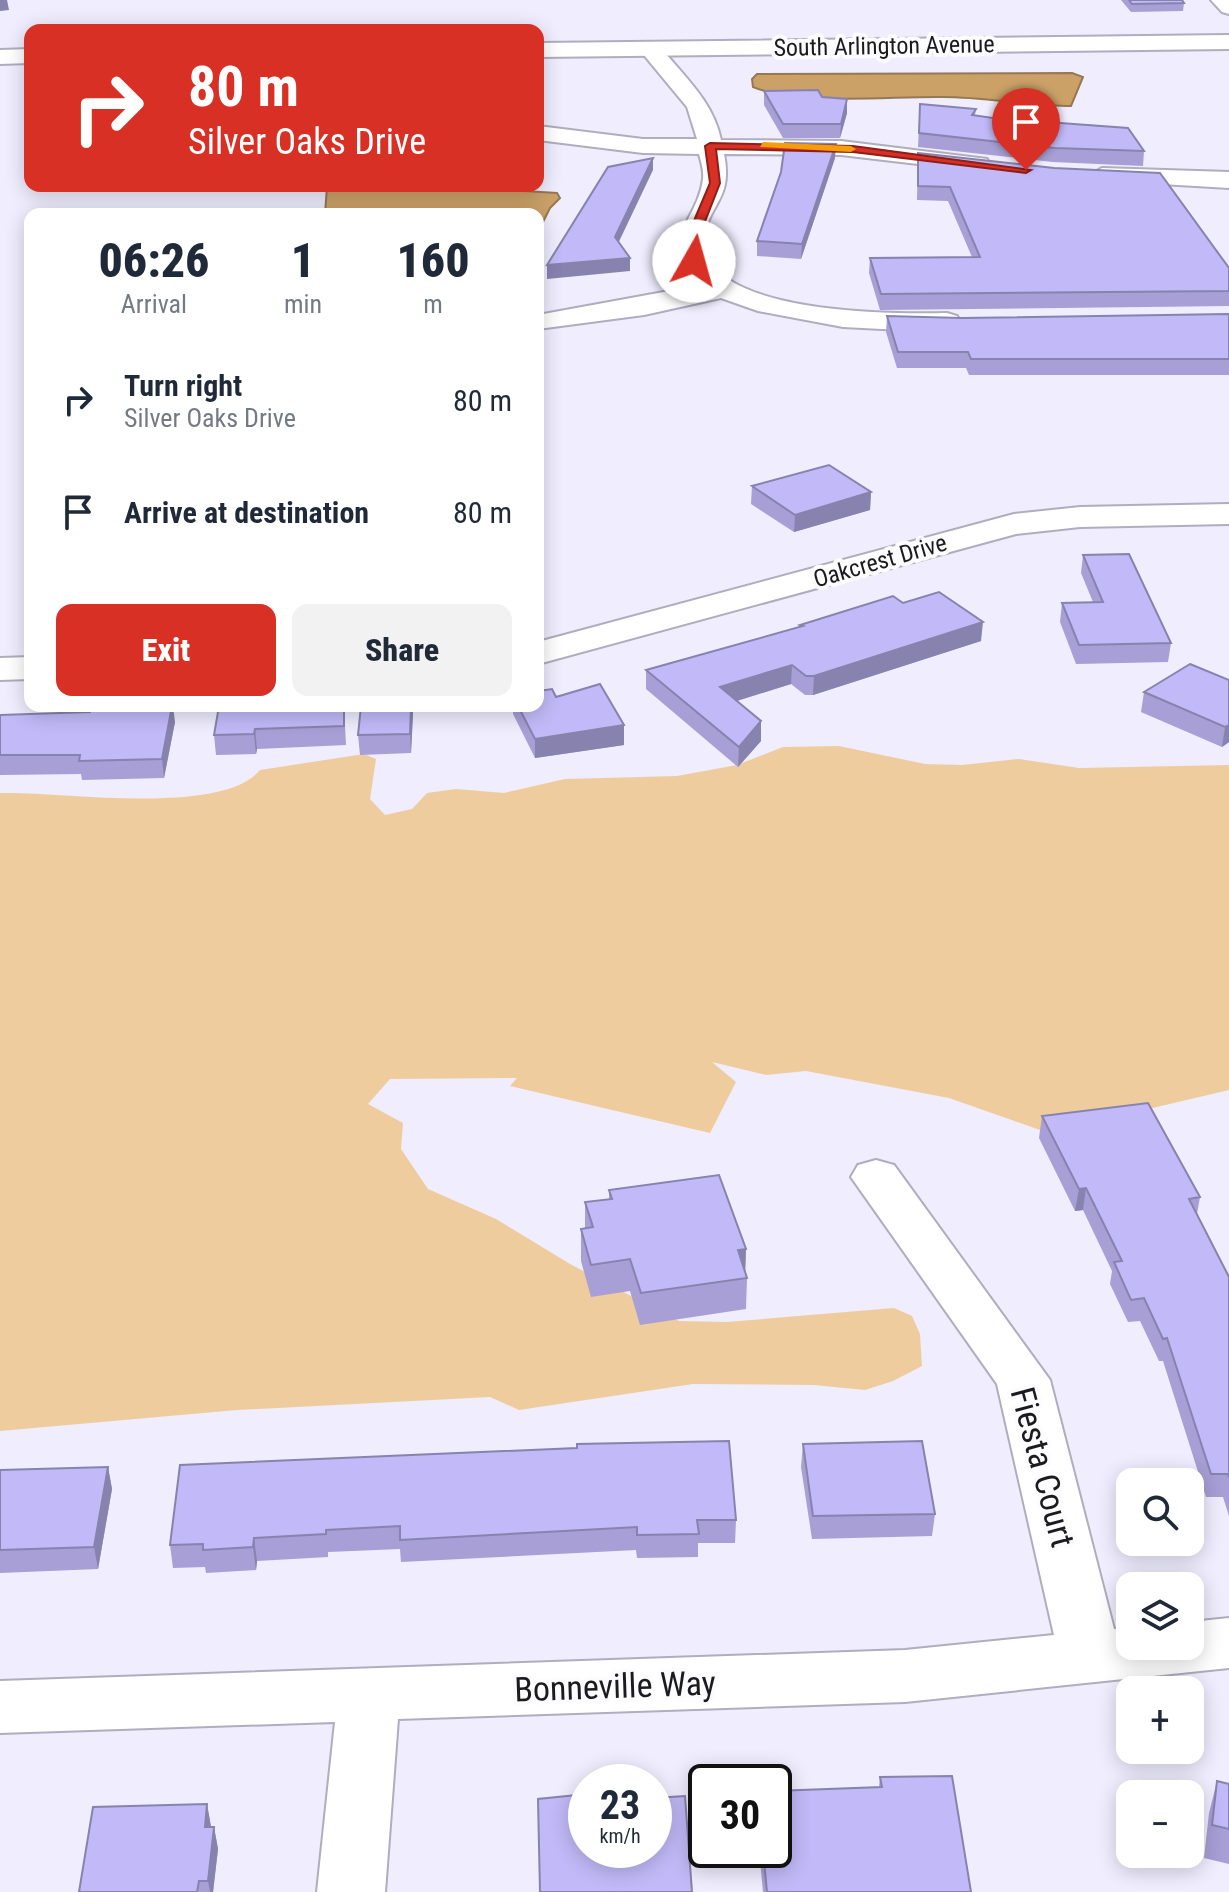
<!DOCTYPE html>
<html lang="en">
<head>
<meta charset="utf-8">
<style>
  :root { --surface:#fff; --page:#f2f2f3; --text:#1f2937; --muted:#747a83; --accent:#d93025 }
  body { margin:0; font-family:"Roboto Condensed",sans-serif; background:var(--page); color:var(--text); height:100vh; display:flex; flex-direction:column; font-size:30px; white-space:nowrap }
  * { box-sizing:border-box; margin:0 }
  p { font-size:26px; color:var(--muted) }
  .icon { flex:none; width:44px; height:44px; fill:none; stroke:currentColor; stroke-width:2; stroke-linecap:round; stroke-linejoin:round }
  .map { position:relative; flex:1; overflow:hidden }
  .sheet { position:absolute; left:24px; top:208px; width:520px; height:504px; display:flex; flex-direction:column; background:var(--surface); border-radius:16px; box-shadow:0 4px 20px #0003 }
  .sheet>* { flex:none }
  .guide { position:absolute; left:24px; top:24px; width:520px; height:168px; border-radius:16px; box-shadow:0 4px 20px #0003; background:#d93025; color:#fff; overflow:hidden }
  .buttons { position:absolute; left:1116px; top:1468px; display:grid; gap:16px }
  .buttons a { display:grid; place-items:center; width:88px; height:88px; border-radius:16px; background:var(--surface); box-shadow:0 4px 20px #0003; font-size:40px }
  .speed { position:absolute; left:568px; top:1764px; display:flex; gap:16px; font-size:40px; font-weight:700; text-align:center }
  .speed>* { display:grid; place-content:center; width:104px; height:104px; border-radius:50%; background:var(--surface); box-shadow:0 4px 20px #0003; line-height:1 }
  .speed small { font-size:20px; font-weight:400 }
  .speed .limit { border:4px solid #111; border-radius:12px; background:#fff; color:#111 }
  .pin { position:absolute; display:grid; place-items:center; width:68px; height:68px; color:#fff; margin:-82px -34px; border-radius:50% 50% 50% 0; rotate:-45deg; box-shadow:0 0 8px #0007 }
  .pin .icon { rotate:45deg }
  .me { position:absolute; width:88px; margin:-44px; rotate:7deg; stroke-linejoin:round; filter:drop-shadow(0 0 6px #0008) }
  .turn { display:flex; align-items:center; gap:28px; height:168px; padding:0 32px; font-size:36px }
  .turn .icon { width:104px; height:104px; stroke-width:2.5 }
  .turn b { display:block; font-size:56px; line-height:68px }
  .eta { display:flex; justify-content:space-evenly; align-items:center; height:136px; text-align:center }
  .eta b { font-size:48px; font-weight:800; line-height:56px }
  .action { display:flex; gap:16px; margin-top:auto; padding:16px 32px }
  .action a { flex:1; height:92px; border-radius:16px; background:var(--accent); color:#fff; font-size:32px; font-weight:800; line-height:92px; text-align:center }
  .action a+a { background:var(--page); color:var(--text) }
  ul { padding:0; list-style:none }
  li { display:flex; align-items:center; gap:24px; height:112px; padding:0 32px }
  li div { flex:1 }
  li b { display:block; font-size:30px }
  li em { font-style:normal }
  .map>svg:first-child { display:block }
  .green { fill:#efcc9e }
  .water { fill:#cba168; stroke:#967852; stroke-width:2 }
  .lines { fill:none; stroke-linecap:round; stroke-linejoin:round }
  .minor-casing { stroke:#afadbe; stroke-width:4 }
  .major-casing { stroke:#afadbe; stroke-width:4 }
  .minor { fill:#fff; fill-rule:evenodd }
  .major { fill:#fff; fill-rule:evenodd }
  .wall { fill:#a79fd5 }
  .shaded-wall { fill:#8882ae }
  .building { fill:#c2b9f8; stroke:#8882ae; stroke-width:2 }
  .route { fill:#d93025; stroke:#8d1f18; stroke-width:2 }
  .slow { fill:#f59e0b }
  .labels { text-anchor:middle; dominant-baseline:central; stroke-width:8; stroke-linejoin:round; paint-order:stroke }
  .far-street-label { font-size:24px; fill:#1b1a20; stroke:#fcfcfc }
  .near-street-label { font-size:34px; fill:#1b1a20; stroke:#fcfcfc }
</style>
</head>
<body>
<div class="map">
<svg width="1229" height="1892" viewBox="0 0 1229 1892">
  <rect width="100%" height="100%" fill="#efedfe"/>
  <path class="green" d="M 839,746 L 925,764 L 962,765 L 1019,759 L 1079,768 L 1229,765 L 1229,1090 L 1093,1122 L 1040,1130 L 949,1098 L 806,1071 L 766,1075 L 712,1062 L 736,1082 L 710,1133 L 510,1086 L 517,1078 L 390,1079 L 368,1104 L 403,1123 L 401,1149 L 428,1189 L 496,1219 L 570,1264 L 679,1321 L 727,1322 L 894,1308 L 912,1316 L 920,1334 L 922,1366 L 893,1381 L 865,1390 L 814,1385 L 693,1384 L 519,1410 L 490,1397 L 237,1410 L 0,1431 L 0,793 C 61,791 221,817 260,770 L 364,754 L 376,759 L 370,799 L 385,815 L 412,809 L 427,793 L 456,789 L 504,793 L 565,779 L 677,776 L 737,765 L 783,747 Z"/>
  <g class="water">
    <path d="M 1072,73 L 1083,77 L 1071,106 C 1028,106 986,97 943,97 C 890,96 800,106 753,87 L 752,79 L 757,74 Z"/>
    <path d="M 327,186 L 445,186 L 557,193 L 560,198 L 550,208 L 538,232 L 538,214 L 325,214 Z"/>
  </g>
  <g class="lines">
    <defs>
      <g id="minor">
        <path d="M 1211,0 L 1229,0 L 1229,14 L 1222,12 Z"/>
        <path d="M 650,42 L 658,44 C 682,75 713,100 721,140 L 841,141 L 987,159 L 990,164 L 978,171 L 841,155 L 724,154 C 734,202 705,205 705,241 C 705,315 896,314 947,313 L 957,316 L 961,322 L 957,328 L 921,331 L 843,327 L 758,311 L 721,298 L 644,315 L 538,329 L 538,315 L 702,285 C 652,244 698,222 703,179 C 704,170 701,162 699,154 L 643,153 L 538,140 L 538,126 L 643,139 L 697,139 L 687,107 L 639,49 Z"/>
        <path d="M 1102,168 L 1229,172 L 1229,188 L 1093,180 L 1090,175 Z"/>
        <path d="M 1229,504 L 1229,524 L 1080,527 L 1016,534 L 538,664 L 538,642 L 1014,514 L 1080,507 Z"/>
        <path d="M 30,657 L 30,679 L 0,680 L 0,658 Z"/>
        <path d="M 876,1160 L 894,1165 L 1050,1380 L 1114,1629 L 1130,1628 L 1130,1646 L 1190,1646 L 1190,1622 L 1229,1618 L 1229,1668 L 905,1702 L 398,1719 L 385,1892 L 317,1892 L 335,1722 L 0,1733 L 0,1681 L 905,1650 L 1054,1635 L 997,1384 L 851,1177 L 858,1165 Z"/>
      </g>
      <g id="major">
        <path d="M 1229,35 L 1229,49 L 538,57 L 538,43 Z"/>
        <path d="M 30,49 L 30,63 L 0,64 L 0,50 Z"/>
      </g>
    </defs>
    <use href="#minor" class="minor-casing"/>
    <use href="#major" class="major-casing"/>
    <use href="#minor" class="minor"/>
    <use href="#major" class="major"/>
  </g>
  <g class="wall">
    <path d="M 1121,0 L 1182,0 L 1184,3 L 1183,11 L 1131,12 Z"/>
    <path d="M 764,91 L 847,99 L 847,113 L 840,138 L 783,138 L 764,105 Z"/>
    <path d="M 920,104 L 976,109 L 975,115 L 1144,151 L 1143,166 L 1053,162 L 918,147 Z"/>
    <path d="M 538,105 L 544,112 L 544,124 L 538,124 Z"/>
    <path d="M 918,153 L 1229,268 L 1229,306 L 880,310 L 869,273 L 870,258 L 972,257 L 948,201 L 917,200 Z"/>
    <path d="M 835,158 L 801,259 L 757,256 L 757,241 Z"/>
    <path d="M 1229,314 L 1229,375 L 969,375 L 966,368 L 897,368 L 886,332 L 887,316 L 962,318 Z"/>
    <path d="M 752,486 L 871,492 L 870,510 L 794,532 L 751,504 Z"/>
    <path d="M 1083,555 L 1171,643 L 1168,662 L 1076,664 L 1060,622 L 1062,603 L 1093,602 L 1081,573 Z"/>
    <path d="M 903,603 L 981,641 L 813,695 L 805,695 L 791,684 L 737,701 L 761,721 L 761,741 L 738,767 L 646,689 L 646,670 L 800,627 L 800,625 Z"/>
    <path d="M 1229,680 L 1229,742 L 1222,747 L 1141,712 L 1144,692 Z"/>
    <path d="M 556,697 L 624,745 L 535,758 L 513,714 L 513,706 L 538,706 Z"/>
    <path d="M 219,706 L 344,706 L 346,745 L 257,749 L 256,754 L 216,755 L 214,735 Z"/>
    <path d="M 361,706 L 413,706 L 411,753 L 360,755 L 358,735 Z"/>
    <path d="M 0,715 L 175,722 L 164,778 L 82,780 L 81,774 L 0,775 Z"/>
    <path d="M 1042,1116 L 1200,1197 L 1197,1214 L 1229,1277 L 1229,1516 L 1223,1497 L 1206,1497 L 1163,1361 L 1159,1361 L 1140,1321 L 1128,1322 L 1110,1284 L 1112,1271 L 1083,1210 L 1075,1211 L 1039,1138 Z"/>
    <path d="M 609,1190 L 746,1249 L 745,1271 L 747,1278 L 746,1309 L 640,1325 L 630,1291 L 591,1297 L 581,1261 L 581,1229 L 585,1228 L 585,1202 L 609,1199 Z"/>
    <path d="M 803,1444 L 935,1514 L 932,1536 L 812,1539 L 801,1467 Z"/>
    <path d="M 180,1465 L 736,1520 L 735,1543 L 698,1543 L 698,1557 L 637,1558 L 636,1550 L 401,1562 L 400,1549 L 328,1552 L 328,1557 L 257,1561 L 256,1570 L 206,1573 L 205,1567 L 173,1568 L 170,1545 Z"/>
    <path d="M 108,1467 L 112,1489 L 98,1569 L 0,1573 L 0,1470 Z"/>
    <path d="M 880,1777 L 971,1892 L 763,1892 L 759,1850 L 774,1850 L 879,1787 Z"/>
    <path d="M 1217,1781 L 1229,1784 L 1229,1864 L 1204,1858 L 1209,1813 Z"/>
    <path d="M 207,1804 L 211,1827 L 214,1827 L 218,1849 L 213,1892 L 79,1892 Z"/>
  </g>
  <g class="shaded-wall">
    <path d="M 0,0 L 7,0 L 9,10 L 0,11 Z"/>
    <path d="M 847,99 L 847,113 L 840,138 L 841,124 Z"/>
    <path d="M 836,144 L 835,158 L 801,259 L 802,244 Z"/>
    <path d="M 653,158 L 653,170 L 615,250 L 615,237 Z"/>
    <path d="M 630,258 L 630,271 L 547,279 L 547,265 Z"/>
    <path d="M 871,492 L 870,510 L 794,532 L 795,515 Z"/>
    <path d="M 983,622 L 981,641 L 813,695 L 814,676 Z"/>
    <path d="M 792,665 L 791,684 L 720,706 L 720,687 Z"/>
    <path d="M 172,706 L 173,706 L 175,722 L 164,778 L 162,759 Z"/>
    <path d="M 411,706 L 413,706 L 413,716 L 411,753 L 410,734 Z"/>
    <path d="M 761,721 L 761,741 L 738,767 L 739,747 Z"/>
    <path d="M 624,725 L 624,745 L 535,758 L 535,739 Z"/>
    <path d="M 1229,725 L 1229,742 L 1222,747 L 1225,727 Z"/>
    <path d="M 255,729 L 257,749 L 256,754 L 254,734 Z"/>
    <path d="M 1086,1188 L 1083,1210 L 1075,1211 L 1079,1189 Z"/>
    <path d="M 746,1249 L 745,1278 L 738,1250 Z"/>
    <path d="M 108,1467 L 112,1489 L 98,1569 L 94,1547 Z"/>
    <path d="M 254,1538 L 257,1561 L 256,1570 L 253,1547 Z"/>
    <path d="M 207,1804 L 211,1827 L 205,1827 Z"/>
    <path d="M 214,1827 L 218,1849 L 213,1892 L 210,1892 L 208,1881 Z"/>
  </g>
  <g class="building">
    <path d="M 1129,0 L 1182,0 L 1184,3 L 1132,4 Z"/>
    <path d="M 818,90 L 822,97 L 847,99 L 841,124 L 783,124 L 764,91 Z"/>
    <path d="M 920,104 L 976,109 L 972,115 L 993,118 L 1128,128 L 1144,151 L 1055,148 L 919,133 Z"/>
    <path d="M 785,143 L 836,144 L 802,244 L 757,241 L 781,172 Z"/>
    <path d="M 918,153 L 1054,168 L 1160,173 L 1229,268 L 1229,291 L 881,294 L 870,258 L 980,257 L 950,187 L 918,186 Z"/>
    <path d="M 653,158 L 615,237 L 630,258 L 547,265 L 608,167 Z"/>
    <path d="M 1229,314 L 1229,359 L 971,359 L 968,352 L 898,352 L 887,316 L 962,318 Z"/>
    <path d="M 829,465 L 871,492 L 795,515 L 752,486 Z"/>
    <path d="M 1129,554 L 1171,643 L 1079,645 L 1062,603 L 1103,602 L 1083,555 Z"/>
    <path d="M 939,592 L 983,622 L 814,676 L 806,676 L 792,665 L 720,687 L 761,721 L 739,747 L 646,670 L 803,626 L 800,625 L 893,596 L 903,603 Z"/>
    <path d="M 1190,664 L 1229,680 L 1229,725 L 1225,727 L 1144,692 Z"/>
    <path d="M 600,684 L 624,725 L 535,739 L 518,706 L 538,706 L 538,691 L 552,689 L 556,697 Z"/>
    <path d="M 92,706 L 172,706 L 162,759 L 79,761 L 80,755 L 0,755 L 0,715 L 90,712 Z"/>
    <path d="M 219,706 L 344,706 L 344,726 L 255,729 L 254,734 L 214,735 Z"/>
    <path d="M 361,706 L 411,706 L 410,734 L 358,735 Z"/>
    <path d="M 1148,1103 L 1200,1197 L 1189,1199 L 1229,1277 L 1229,1477 L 1228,1474 L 1211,1474 L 1167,1338 L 1163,1339 L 1144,1298 L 1131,1300 L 1114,1262 L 1122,1261 L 1086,1188 L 1079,1189 L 1042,1116 Z"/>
    <path d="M 719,1175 L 746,1249 L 738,1250 L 747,1278 L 641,1293 L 630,1259 L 591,1265 L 581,1229 L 593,1227 L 585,1202 L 612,1199 L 609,1190 Z"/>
    <path d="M 729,1441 L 736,1520 L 697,1520 L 699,1534 L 637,1535 L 637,1527 L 400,1540 L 400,1526 L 326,1530 L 326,1534 L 254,1538 L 253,1547 L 203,1550 L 203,1544 L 170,1545 L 180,1465 L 577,1448 L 577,1444 Z"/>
    <path d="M 922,1441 L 935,1514 L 813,1516 L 803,1444 Z"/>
    <path d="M 108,1467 L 94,1547 L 0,1550 L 0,1470 Z"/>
    <path d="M 952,1776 L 971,1892 L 767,1892 L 763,1850 L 774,1850 L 774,1791 L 882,1787 L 880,1777 Z"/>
    <path d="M 1217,1781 L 1229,1784 L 1229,1829 L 1212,1825 Z"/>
    <path d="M 586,1794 L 586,1850 L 654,1850 L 654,1798 L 685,1796 L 692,1892 L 540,1892 L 538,1799 Z"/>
    <path d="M 207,1804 L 205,1827 L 214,1827 L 208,1881 L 199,1881 L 197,1892 L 79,1892 L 93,1807 Z"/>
  </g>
  <path class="route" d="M 710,143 L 853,146 L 1031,170 L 1026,173 L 853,152 L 716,149 L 720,183 L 697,242 L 699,261 L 694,264 L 688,261 L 685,242 L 710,183 L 705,146 Z"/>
  <path class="slow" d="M 763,142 L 851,146 L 856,149 L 851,152 L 760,147 Z"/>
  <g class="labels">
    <g class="far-street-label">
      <text transform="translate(884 46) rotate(-1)">South Arlington Avenue</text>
      <text transform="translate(880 561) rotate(-16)">Oakcrest Drive</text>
    </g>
    <g class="near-street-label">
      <text transform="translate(1043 1467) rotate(75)">Fiesta Court</text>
      <text transform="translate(615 1686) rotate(-2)">Bonneville Way</text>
    </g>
  </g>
</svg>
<div class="buttons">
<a><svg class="icon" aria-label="search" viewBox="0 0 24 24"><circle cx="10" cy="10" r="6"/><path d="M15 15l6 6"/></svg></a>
<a><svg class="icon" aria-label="layers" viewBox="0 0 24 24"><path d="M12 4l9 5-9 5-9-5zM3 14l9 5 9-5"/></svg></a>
<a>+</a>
<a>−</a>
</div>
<div class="speed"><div>23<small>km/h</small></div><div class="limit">30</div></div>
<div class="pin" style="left:1026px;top:170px;background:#d93025"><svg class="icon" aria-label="arrive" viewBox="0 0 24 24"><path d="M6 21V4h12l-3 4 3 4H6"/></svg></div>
<svg class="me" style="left:694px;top:261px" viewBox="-20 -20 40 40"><circle r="19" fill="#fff"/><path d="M0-13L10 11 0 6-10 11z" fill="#d93025"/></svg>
<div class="guide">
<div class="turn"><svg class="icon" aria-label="right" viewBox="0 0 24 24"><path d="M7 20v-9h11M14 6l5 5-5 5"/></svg><div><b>80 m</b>Silver Oaks Drive</div></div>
</div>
<section class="sheet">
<div class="eta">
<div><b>06:26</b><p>Arrival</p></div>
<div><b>1</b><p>min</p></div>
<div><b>160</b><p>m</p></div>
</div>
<ul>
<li><svg class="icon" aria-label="right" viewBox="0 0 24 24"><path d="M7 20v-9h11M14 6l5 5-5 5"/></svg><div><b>Turn right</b><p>Silver Oaks Drive</p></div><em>80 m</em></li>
<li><svg class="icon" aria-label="arrive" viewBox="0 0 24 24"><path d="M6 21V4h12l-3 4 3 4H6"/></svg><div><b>Arrive at destination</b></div><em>80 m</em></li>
</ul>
<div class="action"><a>Exit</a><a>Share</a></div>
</section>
</div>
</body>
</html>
